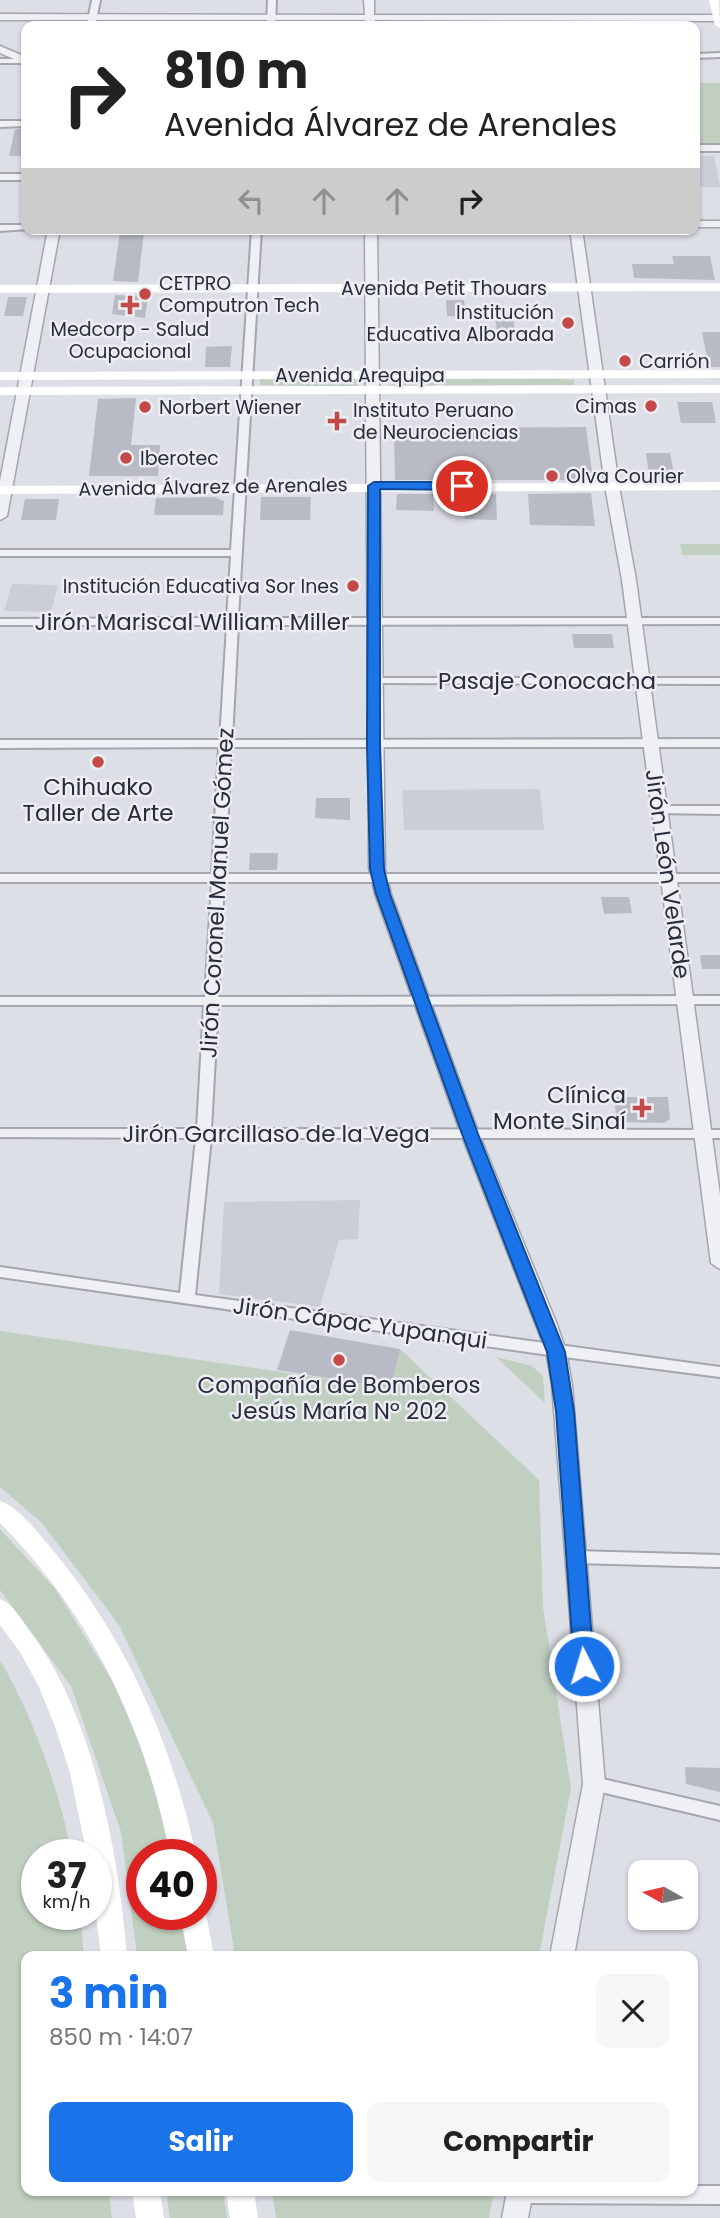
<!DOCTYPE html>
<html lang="es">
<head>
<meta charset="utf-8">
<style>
  :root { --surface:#fff; --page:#f6f6f6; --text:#222; --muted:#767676; --accent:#1a73e8 }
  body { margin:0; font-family:Poppins,sans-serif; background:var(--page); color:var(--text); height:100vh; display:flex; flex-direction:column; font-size:26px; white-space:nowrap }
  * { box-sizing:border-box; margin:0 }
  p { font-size:23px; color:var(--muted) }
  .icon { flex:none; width:38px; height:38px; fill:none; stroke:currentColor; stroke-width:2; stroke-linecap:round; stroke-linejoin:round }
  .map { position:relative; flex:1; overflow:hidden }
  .details { position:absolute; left:21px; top:1951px; width:677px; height:245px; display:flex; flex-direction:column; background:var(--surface); border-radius:14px; box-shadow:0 2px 5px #0004 }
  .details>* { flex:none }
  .guide { position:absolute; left:21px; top:21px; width:679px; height:214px; border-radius:14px; box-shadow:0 2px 5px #0004; background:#fff; color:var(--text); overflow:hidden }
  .needle { width:46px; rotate:278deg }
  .buttons { position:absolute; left:628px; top:1860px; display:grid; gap:14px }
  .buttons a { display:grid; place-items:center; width:70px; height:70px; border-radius:14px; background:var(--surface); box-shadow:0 2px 5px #0004; font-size:35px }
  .speed { position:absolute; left:21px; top:1839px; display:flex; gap:14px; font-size:35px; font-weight:700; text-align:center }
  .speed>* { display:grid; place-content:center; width:91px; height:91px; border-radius:50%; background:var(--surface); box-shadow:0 2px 5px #0004; line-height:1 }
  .speed small { font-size:18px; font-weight:400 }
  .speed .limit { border:10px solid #d22; background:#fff; color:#111 }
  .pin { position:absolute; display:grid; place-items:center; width:60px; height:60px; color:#fff; margin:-30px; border:4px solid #fff; border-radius:50%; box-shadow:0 2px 7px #0007 }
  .me { position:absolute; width:77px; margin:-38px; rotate:355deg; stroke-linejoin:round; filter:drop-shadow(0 0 5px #0008) }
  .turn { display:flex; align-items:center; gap:24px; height:147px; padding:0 28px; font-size:32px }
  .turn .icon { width:91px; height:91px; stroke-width:2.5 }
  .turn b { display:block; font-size:49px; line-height:60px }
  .lanes { display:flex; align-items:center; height:66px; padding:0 28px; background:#0003; justify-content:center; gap:35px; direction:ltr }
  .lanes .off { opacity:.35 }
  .round { display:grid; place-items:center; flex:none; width:74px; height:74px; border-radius:14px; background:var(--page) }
  .summary { display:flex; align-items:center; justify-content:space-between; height:119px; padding:0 28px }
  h1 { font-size:42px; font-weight:700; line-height:52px; color:var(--accent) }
  .primary-button { display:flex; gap:14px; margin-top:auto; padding:14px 28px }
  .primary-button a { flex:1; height:80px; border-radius:14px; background:var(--accent); color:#fff; font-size:28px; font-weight:700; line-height:80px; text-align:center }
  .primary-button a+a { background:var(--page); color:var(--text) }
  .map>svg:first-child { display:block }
  .built { fill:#cbced7 }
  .green { fill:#c0cfbf }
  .building { fill:#b8bac5 }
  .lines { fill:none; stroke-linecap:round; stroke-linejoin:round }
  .minor-casing { stroke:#a3a6af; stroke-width:4 }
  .tertiary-casing { stroke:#a3a6af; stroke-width:3 }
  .minor { fill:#eff0f4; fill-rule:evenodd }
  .tertiary { fill:#eff0f4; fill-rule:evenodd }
  .secondary { fill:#fff; fill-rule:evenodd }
  .route { fill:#1a73e8; stroke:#114b97; stroke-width:2 }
  .poi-dot { fill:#c44a49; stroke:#eceef4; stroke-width:2.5 }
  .labels { text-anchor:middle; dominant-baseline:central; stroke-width:5; stroke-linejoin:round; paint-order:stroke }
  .far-poi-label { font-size:19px; fill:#282c3b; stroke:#eceef4; text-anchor:start }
  .far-street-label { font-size:19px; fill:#282c3b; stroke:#eceef4 }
  .street-label { font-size:23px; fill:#282c3b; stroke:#eceef4 }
  .poi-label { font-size:23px; fill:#282c3b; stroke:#eceef4 }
</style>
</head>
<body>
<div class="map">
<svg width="720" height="2218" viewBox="0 0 720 2218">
  <rect width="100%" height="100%" fill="#dddfe6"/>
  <g class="built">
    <path d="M 695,156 L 714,156 L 720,187 L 695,187 Z"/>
    <path d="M 12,584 L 58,585 L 51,612 L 4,611 Z"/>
    <path d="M 540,789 L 544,830 L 404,830 L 402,790 Z"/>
    <path d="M 360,1200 L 358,1239 L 339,1240 L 320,1307 L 219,1294 L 224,1202 Z"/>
  </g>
  <g class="green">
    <rect x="695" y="83" width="25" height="61"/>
    <path d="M 270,378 L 355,379 L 360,380 L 359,385 L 354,387 L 260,385 L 260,379 Z"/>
    <path d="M 390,379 L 559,379 L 574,380 L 574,385 L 391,386 Z"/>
    <path d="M 680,544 L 720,544 L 720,555 L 682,555 Z"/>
    <path d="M 0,1331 L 391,1388 L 400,1349 L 539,1480 L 543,1607 L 571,1788 L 539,1956 L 235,1956 L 213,1823 L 119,1625 L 42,1523 L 0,1487 Z"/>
    <path d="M 496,1357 L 532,1366 L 543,1376 L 545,1403 Z"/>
    <path d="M 0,1529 L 56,1590 L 113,1682 L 145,1757 L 169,1833 L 172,1855 L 142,1855 L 142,1914 L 181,1915 L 188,1956 L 137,1956 L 121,1832 L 71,1686 L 0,1590 Z"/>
    <path d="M 0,1660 C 35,1721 58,1786 72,1855 L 37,1855 L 37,1914 L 80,1915 L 84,1956 L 26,1956 L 26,2191 L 109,2191 L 112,2218 L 0,2218 Z"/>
    <path d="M 166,2191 L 223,2191 L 227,2218 L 170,2218 Z"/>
    <path d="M 272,2191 L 494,2191 L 489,2218 L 276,2218 Z"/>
  </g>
  <g class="building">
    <path d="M 15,129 L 26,129 L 26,156 L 9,156 Z"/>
    <path d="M 120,232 L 144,232 L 138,282 L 113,281 Z"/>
    <path d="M 672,256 L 710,256 L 715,280 L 634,278 L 632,264 L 674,264 Z"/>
    <path d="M 115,295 L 148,296 L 145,318 L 112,314 Z"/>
    <path d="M 8,297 L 27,297 L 23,316 L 4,316 Z"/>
    <path d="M 446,300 L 464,300 L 466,317 L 447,316 Z"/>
    <path d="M 513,314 L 515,332 L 497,332 L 495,315 Z"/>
    <path d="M 702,332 L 720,332 L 720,367 L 709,367 Z"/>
    <path d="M 232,346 L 230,367 L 205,367 L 206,347 Z"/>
    <path d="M 136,398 L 131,445 L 160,445 L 158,476 L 89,476 L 98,399 Z"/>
    <path d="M 677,402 L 712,402 L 716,423 L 681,423 Z"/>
    <path d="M 586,427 L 593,480 L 395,480 L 394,428 Z"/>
    <path d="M 646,453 L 670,453 L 675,480 L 650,480 Z"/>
    <path d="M 591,493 L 595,526 L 530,525 L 528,494 Z"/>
    <path d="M 397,494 L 433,494 L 434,511 L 396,510 Z"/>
    <path d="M 463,494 L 496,494 L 497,520 L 465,519 Z"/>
    <path d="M 214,497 L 224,501 L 223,515 L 154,515 L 156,498 Z"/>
    <path d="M 261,497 L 311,497 L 310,520 L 260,520 Z"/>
    <path d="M 25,499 L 59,499 L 56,520 L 21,520 Z"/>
    <path d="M 572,634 L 612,634 L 614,648 L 574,648 Z"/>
    <path d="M 316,798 L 350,798 L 350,820 L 315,818 Z"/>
    <path d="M 250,853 L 278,853 L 277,870 L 249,870 Z"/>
    <path d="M 601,897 L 629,897 L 632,913 L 604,914 Z"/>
    <path d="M 700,955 L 720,955 L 720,969 L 702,969 Z"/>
    <path d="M 614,1097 L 668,1097 L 670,1119 L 664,1123 L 617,1122 Z"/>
    <path d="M 290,1330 L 400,1349 L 391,1388 L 277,1370 Z"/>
    <path d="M 685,1767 L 720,1768 L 720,1792 L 686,1784 Z"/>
  </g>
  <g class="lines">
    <defs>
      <g id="minor">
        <path d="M 92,0 L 100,0 L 95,26 L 87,26 Z"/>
        <path d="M 268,0 L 276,0 L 275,26 L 267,26 Z"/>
        <path d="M 720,53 L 720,57 L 695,58 L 695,54 Z"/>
        <rect x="0" y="59" width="26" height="4"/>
        <path d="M 0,121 L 26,121 L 26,126 L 0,127 Z"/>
        <rect x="695" y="145" width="25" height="6"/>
        <rect x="0" y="174" width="26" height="6"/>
        <path d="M 0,225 L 26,225 L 26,229 L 30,229 L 0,231 Z"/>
        <path d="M 252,229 L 261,229 L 238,618 L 720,618 L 720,624 L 238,625 L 232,740 L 720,739 L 720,747 L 231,747 L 225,874 L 720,874 L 720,882 L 224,882 L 218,997 L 720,996 L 720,1004 L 218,1005 L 211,1129 L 720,1130 L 720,1138 L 211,1138 L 195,1295 L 720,1367 L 720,1377 L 556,1356 L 0,1277 L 0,1267 L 180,1293 L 196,1138 L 0,1137 L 0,1129 L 197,1129 L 204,1005 L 0,1005 L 0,997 L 205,997 L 212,882 L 0,882 L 0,874 L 212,874 L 219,747 L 0,748 L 0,740 L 220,740 L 227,625 L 0,625 L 0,619 L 227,618 L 231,556 L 0,556 L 0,550 L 231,550 Z"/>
        <path d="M 375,678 L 720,678 L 720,684 L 371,683 L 371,679 Z"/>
        <path d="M 659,806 L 720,806 L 720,814 L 655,813 L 653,810 Z"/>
        <path d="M 575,1551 L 720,1555 L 720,1567 L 575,1563 L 569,1561 L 567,1557 L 569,1553 Z"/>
        <path d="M 594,1777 L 720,1806 L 720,1820 L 588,1789 L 585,1784 L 588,1779 Z"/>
        <path d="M 693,2186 L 720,2186 L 720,2204 L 519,2203 L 512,2200 L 509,2194 L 510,2191 L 693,2191 Z"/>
      </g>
      <g id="tertiary">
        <path d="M 364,0 L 374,0 L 374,15 L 720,15 L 720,21 L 375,20 L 375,26 L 365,26 L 365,20 L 0,20 L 0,14 L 365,15 Z"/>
        <path d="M 0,46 L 26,57 L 26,64 L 0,53 Z"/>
        <rect x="695" y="221" width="25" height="6"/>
        <path d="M 48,229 L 60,229 L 7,516 L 0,520 L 0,481 Z"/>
        <path d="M 365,229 L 377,229 L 385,869 L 391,894 L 479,1134 L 556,1322 L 566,1351 L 572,1385 L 605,1784 L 574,1956 L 550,1956 L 583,1784 L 552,1385 L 546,1351 L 461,1134 L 375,894 L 369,869 Z"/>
        <path d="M 570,229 L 582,229 L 619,486 L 636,580 L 720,1195 L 720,1269 L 711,1263 L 622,580 L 605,486 Z"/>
        <path d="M 507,2191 L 533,2191 L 528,2218 L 502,2218 Z"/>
      </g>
    </defs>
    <use href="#minor" class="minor-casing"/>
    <use href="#tertiary" class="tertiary-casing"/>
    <use href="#minor" class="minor"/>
    <use href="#tertiary" class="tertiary"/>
    <g class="secondary">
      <path d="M 709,0 L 719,0 L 720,28 L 715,25 Z"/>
      <path d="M 720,283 L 720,291 L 0,293 L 0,285 Z"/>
      <path d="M 720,370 L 720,378 L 0,380 L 0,372 Z"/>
      <path d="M 720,385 L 720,393 L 0,395 L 0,387 Z"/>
      <path d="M 720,482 L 720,490 L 0,494 L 0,486 Z"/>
      <path d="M 0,1501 C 19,1507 38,1533 51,1548 C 126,1638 171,1740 196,1855 L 170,1855 C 145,1727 92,1616 0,1523 Z"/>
      <path d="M 0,1599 C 13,1604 21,1619 29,1630 C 94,1715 118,1851 127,1956 L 101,1956 L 96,1914 L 96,1855 L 87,1855 L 70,1773 L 56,1729 L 39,1687 L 20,1652 L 0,1625 Z"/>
      <path d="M 201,1906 L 206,1914 L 214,1956 L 188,1956 L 180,1914 L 201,1914 Z"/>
      <path d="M 132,2191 L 160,2191 L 164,2218 L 136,2218 Z"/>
      <path d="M 226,2191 L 254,2191 L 258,2218 L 230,2218 Z"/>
    </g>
  </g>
  <path class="route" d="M 374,482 L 462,482 L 468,486 L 462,490 L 380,489 L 380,744 L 384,869 L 390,894 L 478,1134 L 565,1352 L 574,1411 L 594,1666 L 584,1674 L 574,1666 L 556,1411 L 547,1352 L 462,1134 L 376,894 L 370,869 L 367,744 L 368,486 Z"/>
  <g class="poi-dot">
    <circle cx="145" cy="294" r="7"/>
    <path d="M126.5 294.5h7v7h7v7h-7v7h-7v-7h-7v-7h7z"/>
    <circle cx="568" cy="323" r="7"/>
    <circle cx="625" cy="361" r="7"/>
    <circle cx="651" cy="406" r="7"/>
    <circle cx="145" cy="407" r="7"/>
    <path d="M333.5 410.5h7v7h7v7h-7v7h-7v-7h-7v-7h7z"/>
    <circle cx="126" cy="458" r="7"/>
    <circle cx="552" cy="476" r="7"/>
    <circle cx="353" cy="586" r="7"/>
    <circle cx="98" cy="762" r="7"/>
    <path d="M638.5 1097.5h7v7h7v7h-7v7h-7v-7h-7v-7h7z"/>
    <circle cx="339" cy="1360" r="7"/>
  </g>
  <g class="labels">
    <g class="far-poi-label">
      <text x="159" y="283">CETPRO<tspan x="159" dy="22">Computron Tech</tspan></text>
      <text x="554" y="312" text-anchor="end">Institución<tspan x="554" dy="22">Educativa Alborada</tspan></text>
      <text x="130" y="329" text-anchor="middle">Medcorp - Salud<tspan x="130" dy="22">Ocupacional</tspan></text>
      <text x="639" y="361">Carrión</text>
      <text x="637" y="406" text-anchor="end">Cimas</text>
      <text x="159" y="407">Norbert Wiener</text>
      <text x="353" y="410">Instituto Peruano<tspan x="353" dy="22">de Neurociencias</tspan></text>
      <text x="140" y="458">Iberotec</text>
      <text x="566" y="476">Olva Courier</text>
      <text x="339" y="586" text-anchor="end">Institución Educativa Sor Ines</text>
    </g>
    <g class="far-street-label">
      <text x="444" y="288">Avenida Petit Thouars</text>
      <text x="360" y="375">Avenida Arequipa</text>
      <text transform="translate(213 487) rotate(-1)">Avenida Álvarez de Arenales</text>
    </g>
    <g class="street-label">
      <text x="192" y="622">Jirón Mariscal William Miller</text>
      <text x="547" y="681">Pasaje Conocacha</text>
      <text transform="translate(668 874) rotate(82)">Jirón León Velarde</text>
      <text transform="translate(217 893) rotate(-87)">Jirón Coronel Manuel Gómez</text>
      <text x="276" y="1134">Jirón Garcillaso de la Vega</text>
      <text transform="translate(360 1323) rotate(8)">Jirón Cápac Yupanqui</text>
    </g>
    <g class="poi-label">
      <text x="98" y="787">Chihuako<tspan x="98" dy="26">Taller de Arte</tspan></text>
      <text x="626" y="1095" text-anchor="end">Clínica<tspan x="626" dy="26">Monte Sinaí</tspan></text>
      <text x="339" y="1385">Compañía de Bomberos<tspan x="339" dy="26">Jesús María Nº 202</tspan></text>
    </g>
  </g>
</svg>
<div class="buttons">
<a><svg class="needle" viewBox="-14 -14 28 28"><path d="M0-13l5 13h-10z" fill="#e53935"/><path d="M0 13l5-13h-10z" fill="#767676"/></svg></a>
</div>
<div class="speed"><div>37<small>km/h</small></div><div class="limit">40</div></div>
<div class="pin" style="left:462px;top:486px;background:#d93025"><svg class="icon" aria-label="arrive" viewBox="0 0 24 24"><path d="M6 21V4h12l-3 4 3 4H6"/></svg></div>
<svg class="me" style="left:584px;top:1666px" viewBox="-20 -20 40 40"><circle r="17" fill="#1a73e8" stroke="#fff" stroke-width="3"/><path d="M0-11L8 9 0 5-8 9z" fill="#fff"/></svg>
<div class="guide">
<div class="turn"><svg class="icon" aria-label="right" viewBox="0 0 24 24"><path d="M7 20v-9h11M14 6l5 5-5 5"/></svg><div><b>810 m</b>Avenida Álvarez de Arenales</div></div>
<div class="lanes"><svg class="icon off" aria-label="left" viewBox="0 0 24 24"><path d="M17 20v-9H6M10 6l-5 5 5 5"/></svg><svg class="icon off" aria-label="ahead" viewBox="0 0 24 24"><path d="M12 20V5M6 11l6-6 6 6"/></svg><svg class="icon off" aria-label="ahead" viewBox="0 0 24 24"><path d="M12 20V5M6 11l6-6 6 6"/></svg><svg class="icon" aria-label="right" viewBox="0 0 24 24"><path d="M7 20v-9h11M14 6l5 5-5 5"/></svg></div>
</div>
<section class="details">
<div class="summary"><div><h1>3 min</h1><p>850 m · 14:07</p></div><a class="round"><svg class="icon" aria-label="close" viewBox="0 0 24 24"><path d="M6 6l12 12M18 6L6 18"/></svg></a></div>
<div class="primary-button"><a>Salir</a><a>Compartir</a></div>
</section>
</div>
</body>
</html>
